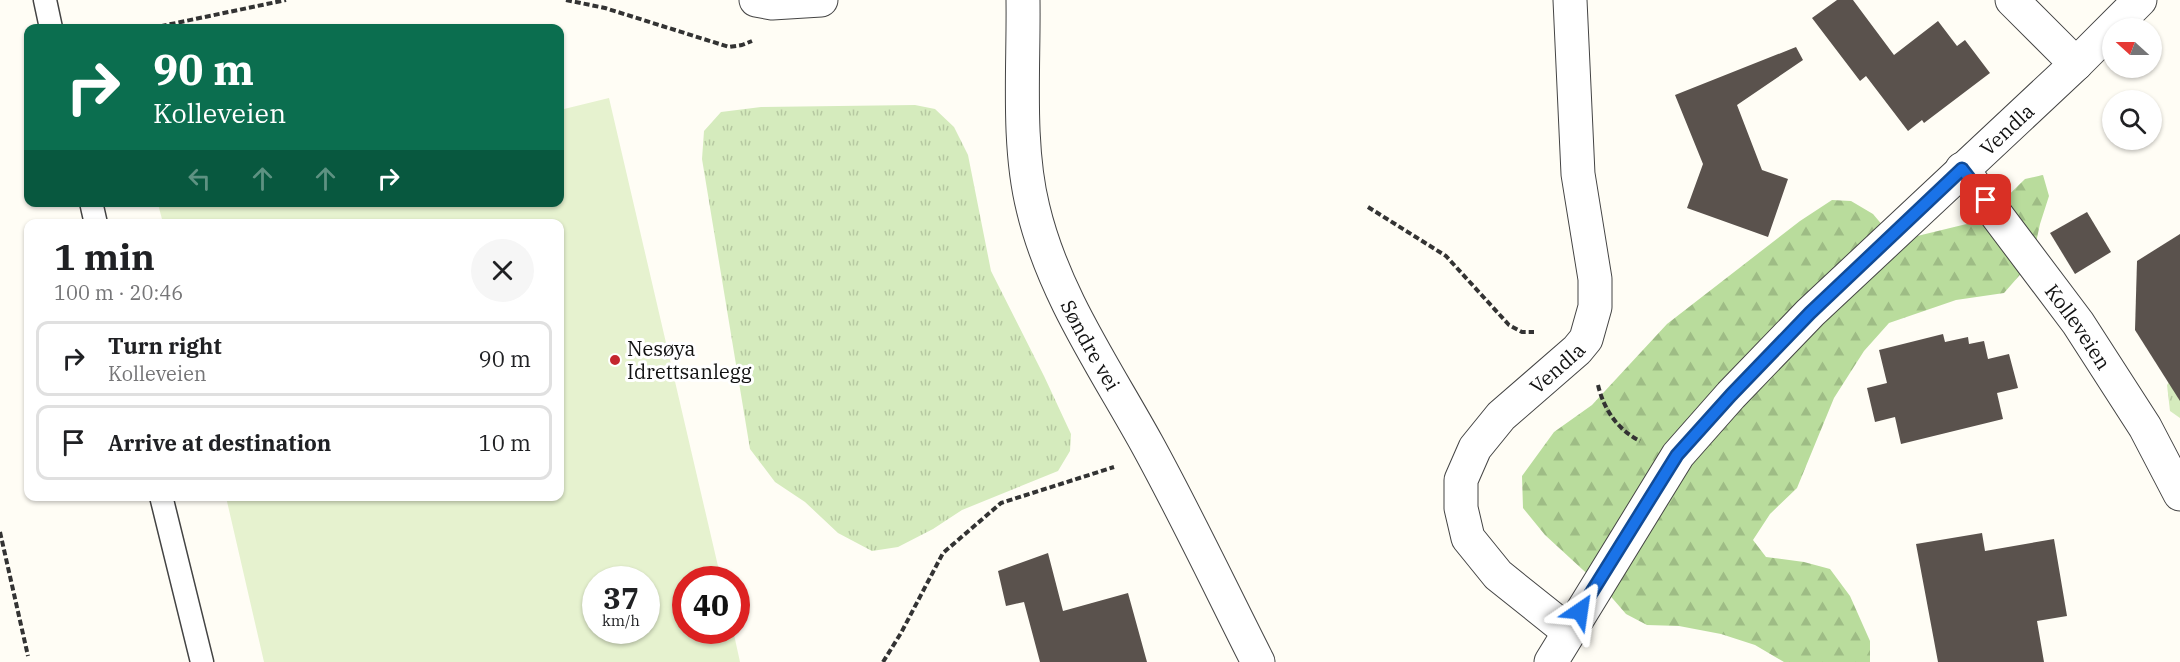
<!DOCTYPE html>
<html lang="en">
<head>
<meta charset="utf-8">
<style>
  :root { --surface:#fff; --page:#f6f6f6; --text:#202124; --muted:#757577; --line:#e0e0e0 }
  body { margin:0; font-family:"IBM Plex Serif",serif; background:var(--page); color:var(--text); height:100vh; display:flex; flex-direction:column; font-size:22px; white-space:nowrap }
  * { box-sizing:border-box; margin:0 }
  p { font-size:20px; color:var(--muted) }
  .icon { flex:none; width:33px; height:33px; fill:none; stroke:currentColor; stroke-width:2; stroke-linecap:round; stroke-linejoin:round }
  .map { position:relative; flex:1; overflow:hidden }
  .details { position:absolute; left:24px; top:219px; width:540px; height:282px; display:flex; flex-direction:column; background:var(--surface); border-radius:12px; box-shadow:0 2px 4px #0004 }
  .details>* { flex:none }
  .top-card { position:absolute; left:24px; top:24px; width:540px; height:183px; border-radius:12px; box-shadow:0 2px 4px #0004; background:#0b6e4f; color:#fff; overflow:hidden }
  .needle { width:39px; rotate:291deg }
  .buttons { position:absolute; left:2102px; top:18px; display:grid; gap:12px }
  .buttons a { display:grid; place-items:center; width:60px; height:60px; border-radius:50%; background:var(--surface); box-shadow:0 2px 4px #0004; font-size:30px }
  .speed { position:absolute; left:582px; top:566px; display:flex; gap:12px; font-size:30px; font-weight:700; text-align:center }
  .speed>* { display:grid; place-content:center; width:78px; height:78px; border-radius:50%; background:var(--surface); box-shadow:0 2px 4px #0004; line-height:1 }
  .speed small { font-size:15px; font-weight:400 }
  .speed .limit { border:9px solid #d22; background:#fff; color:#111 }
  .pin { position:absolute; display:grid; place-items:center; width:51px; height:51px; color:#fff; margin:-26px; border-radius:12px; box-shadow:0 3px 9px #0006 }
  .me { position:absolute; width:66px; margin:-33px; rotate:32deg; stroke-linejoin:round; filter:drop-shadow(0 0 4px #0008) }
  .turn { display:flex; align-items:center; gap:21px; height:126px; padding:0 30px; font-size:27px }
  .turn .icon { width:78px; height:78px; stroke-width:2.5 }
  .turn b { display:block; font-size:42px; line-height:51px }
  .lanes { display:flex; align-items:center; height:57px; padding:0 30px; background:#0003; justify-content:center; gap:30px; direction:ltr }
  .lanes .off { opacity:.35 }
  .round { display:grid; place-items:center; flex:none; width:63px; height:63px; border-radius:32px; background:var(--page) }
  .headline { display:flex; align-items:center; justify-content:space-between; height:102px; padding:0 30px }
  h1 { font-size:36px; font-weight:700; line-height:45px }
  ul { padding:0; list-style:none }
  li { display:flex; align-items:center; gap:18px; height:75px; margin:0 12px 9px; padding:0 18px; border:3px solid var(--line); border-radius:12px }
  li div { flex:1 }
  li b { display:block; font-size:22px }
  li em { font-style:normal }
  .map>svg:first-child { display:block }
  .grass { fill:url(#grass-tufts) }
  .forest { fill:url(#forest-firs) }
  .pitch { fill:#e6f2cf; fill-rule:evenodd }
  .building { fill:#5a524d }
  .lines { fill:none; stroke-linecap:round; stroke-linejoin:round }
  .service-casing { stroke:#444; stroke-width:25 }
  .minor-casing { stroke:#444; stroke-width:35 }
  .tertiary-casing { stroke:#444; stroke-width:35 }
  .path { stroke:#333; stroke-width:4; stroke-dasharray:6 3; stroke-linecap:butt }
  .service { stroke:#fff; stroke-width:22 }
  .minor { stroke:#fff; stroke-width:33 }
  .tertiary { stroke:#fff; stroke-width:33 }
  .route-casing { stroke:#114b97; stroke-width:15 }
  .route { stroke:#1a73e8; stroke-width:10 }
  .poi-dot { fill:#c4262e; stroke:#fff; stroke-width:2 }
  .labels { text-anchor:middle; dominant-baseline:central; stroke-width:6; stroke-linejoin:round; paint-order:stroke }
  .street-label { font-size:20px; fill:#111; stroke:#fff }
  .poi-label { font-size:20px; fill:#111; stroke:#fff; text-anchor:start }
</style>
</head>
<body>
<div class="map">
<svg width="2180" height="662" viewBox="0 0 2180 662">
  <defs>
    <pattern id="grass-tufts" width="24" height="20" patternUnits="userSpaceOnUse" patternTransform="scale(1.5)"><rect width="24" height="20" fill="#d5ebbd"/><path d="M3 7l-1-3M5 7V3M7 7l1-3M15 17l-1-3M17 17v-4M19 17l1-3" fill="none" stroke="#b6c8a1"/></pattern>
    <pattern id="forest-firs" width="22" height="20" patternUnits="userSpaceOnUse" patternTransform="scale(1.5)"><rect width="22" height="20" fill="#b9dc9c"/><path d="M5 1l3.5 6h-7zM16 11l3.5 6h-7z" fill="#9ebc85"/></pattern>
  </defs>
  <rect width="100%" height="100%" fill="#fffdf5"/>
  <g class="grass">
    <path d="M 915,105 L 935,109 L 954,127 L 968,155 L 991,271 L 1044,376 L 1071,434 L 1070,451 L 1058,471 L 962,510 L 933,529 L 898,547 L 872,551 L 838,533 L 805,502 L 775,482 L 750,449 L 702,159 L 704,131 L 721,112 L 761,107 Z"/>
    <path d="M 2180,367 L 2180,418 L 2170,411 L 2167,385 Z"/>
  </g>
  <path class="forest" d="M 2043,175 L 2049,196 L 2040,224 L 2032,261 L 2004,293 L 1956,300 L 1889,323 L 1864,351 L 1834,398 L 1797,488 L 1770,514 L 1753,540 L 1766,557 L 1804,562 L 1830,569 L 1850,596 L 1870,641 L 1870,662 L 1784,662 L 1755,645 L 1721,634 L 1679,626 L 1647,625 L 1626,614 L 1607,592 L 1545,535 L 1523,508 L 1522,476 L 1554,432 L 1592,405 L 1667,324 L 1800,221 L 1832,200 L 1851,201 L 1873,214 L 1889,233 L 1909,238 L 1983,220 L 2025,179 Z"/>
  <path class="pitch" d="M 609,98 L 721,579 L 686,579 L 686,630 L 733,630 L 740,662 L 264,662 L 226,497 L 560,496 L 560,224 L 163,223 L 158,204 L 560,202 L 560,110 ZM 596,579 L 646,579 L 646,630 L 596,630 Z"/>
  <g class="building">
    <path d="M 1837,0 L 1853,0 L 1894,55 L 1938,21 L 1957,46 L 1965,40 L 1990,73 L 1924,123 L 1922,120 L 1908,131 L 1866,76 L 1860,81 L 1812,18 Z"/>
    <path d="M 1796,47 L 1803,60 L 1737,105 L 1762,170 L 1788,179 L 1768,237 L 1687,208 L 1703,164 L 1675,95 Z"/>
    <path d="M 2087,212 L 2111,252 L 2075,274 L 2050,233 Z"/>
    <path d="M 2180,234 L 2180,401 L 2135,330 L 2137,261 Z"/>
    <path d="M 1943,334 L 1945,342 L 1968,337 L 1969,344 L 1984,341 L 1988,359 L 2009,354 L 2018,388 L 1997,393 L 2003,419 L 1901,444 L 1895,417 L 1875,422 L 1867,388 L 1887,383 L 1879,350 Z"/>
    <path d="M 1982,533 L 1985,551 L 2054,539 L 2067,616 L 2037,621 L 2044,662 L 1938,662 L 1916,544 Z"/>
    <path d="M 1048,553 L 1063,611 L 1128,593 L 1147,662 L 1040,662 L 1024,602 L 1006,606 L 998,571 Z"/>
  </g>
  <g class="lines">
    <defs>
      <g id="service">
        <path d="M 45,0 L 51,28"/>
        <path d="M 91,202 L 96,224"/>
        <path d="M 161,496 L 202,662"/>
      </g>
      <g id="minor">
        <path d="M 756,0 L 772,3 L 821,0"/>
        <path d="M 2012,0 L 2076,64"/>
        <path id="s1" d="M 1962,169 L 2078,323 L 2145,427 L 2180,494"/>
        <path id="s2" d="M 1568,631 L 1498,575 L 1468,538 L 1461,508 L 1461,480 L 1475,448 L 1501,416 L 1577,350 L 1586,339 L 1595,307 L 1595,279 L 1578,174 L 1570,0"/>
      </g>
      <g id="tertiary">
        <path id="s3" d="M 1023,0 C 1024,66 1017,144 1033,208 C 1053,293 1105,368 1147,444 C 1186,515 1221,589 1258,662"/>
        <path id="s4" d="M 1551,662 L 1678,455 L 1731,395 L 1810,313 L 2076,64 L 2140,0"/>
      </g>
    </defs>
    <use href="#service" class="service-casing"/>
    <use href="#minor" class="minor-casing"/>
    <use href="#tertiary" class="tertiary-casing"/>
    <g class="path">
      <path d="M 566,0 L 605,8 L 729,47 L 742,45 L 752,41"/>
      <path d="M 152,28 L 286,0"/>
      <path d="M 1368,207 L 1446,256 L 1509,325 L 1522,332 L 1534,332"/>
      <path d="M 1598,385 C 1604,410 1618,430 1640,441"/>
      <path d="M 0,532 L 28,656"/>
      <path d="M 883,662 L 901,633 L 943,553 L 1001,503 L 1114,467"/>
    </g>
    <use href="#service" class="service"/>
    <use href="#minor" class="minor"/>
    <use href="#tertiary" class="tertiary"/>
  </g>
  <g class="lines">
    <defs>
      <path id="route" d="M 1580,611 L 1677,455 L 1731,395 L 1810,313 L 1962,169 L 1986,200"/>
    </defs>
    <use href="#route" class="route-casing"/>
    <use href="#route" class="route"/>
  </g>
  <circle class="poi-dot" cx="615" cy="360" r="6"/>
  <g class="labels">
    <g class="street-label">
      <text stroke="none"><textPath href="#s4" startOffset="706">Vendla</textPath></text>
      <text stroke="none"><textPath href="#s1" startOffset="196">Kolleveien</textPath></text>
      <text stroke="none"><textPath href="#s3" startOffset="358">Søndre vei</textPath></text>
      <text stroke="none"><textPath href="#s2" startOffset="346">Vendla</textPath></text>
    </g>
    <g class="poi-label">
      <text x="627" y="348">Nesøya<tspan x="627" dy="23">Idrettsanlegg</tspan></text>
    </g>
  </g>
</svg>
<div class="buttons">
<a><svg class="needle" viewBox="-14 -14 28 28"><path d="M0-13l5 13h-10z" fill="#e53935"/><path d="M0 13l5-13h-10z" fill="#757577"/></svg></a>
<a><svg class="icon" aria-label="search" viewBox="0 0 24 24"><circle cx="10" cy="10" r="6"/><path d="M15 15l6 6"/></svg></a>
</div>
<div class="speed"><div>37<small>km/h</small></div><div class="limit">40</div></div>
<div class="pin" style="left:1986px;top:200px;background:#d93025"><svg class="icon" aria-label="arrive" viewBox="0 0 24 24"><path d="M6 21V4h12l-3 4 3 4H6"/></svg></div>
<svg class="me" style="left:1580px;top:611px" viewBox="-20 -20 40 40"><path d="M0-17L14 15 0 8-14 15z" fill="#1a73e8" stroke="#fff" stroke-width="4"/></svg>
<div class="top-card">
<div class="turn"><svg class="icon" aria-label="right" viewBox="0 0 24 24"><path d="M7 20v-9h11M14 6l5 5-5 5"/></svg><div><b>90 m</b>Kolleveien</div></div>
<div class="lanes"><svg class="icon off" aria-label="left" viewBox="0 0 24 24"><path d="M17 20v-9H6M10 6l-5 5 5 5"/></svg><svg class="icon off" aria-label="ahead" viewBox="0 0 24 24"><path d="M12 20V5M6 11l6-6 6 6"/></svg><svg class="icon off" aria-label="ahead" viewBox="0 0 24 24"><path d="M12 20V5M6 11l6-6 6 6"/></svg><svg class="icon" aria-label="right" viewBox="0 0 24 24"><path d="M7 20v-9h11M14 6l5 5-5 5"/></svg></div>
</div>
<section class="details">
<div class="headline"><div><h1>1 min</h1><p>100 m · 20:46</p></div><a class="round"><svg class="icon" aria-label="close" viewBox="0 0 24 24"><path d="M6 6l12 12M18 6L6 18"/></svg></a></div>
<ul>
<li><svg class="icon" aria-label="right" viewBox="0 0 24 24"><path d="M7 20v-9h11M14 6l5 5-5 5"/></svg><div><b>Turn right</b><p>Kolleveien</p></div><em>90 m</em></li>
<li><svg class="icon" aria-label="arrive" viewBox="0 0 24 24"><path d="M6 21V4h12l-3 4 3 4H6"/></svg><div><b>Arrive at destination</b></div><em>10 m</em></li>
</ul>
</section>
</div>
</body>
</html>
